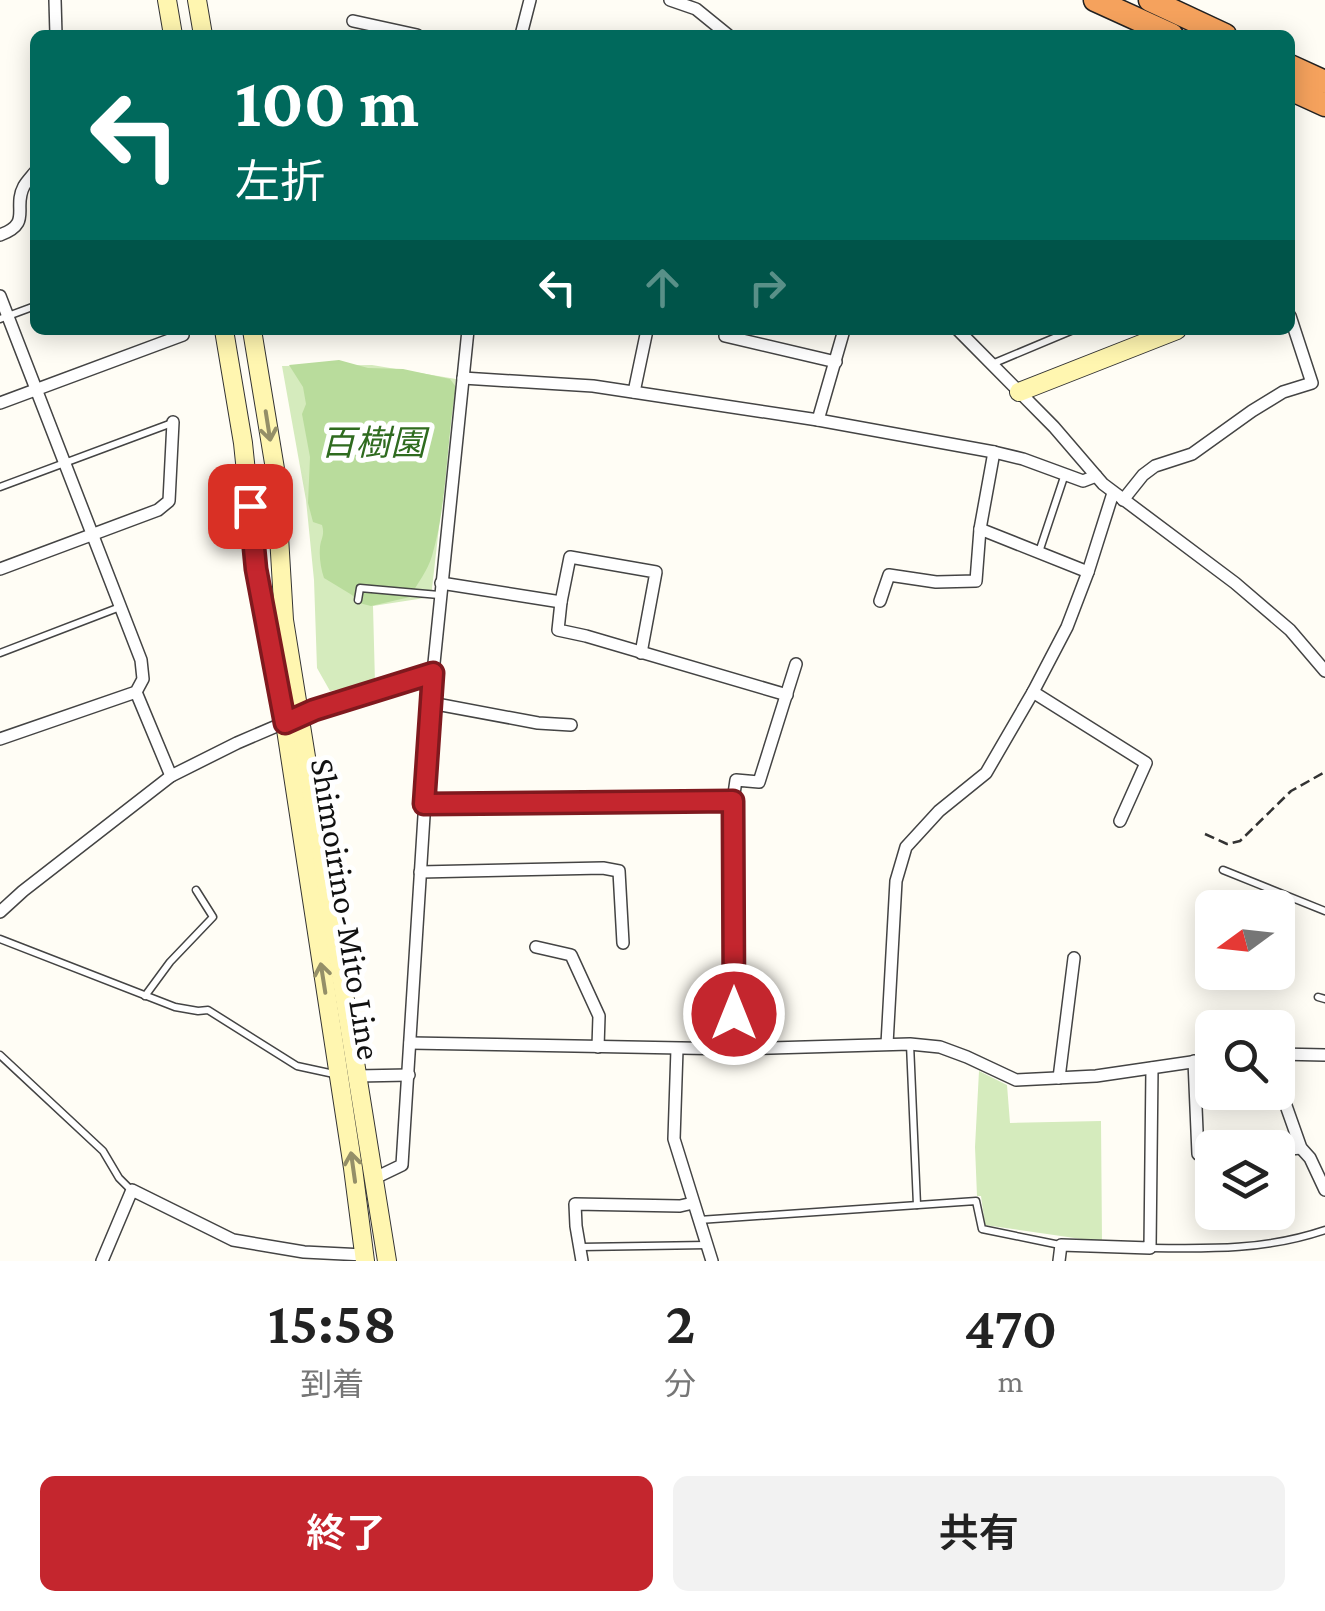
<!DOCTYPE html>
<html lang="ja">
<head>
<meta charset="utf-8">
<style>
  :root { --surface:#fff; --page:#f2f2f2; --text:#222; --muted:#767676; --accent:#c4262e }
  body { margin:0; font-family:"Crimson Pro","Noto Sans JP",serif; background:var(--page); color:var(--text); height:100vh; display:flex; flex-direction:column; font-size:38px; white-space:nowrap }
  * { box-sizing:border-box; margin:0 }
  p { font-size:32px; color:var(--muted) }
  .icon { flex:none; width:55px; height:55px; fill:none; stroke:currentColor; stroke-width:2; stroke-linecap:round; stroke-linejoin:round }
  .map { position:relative; height:1261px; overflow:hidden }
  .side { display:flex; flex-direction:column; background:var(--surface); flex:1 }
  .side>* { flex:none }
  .guide { position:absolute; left:30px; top:30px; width:1265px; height:305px; border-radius:15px; box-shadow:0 5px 25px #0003; background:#00695c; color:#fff; overflow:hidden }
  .needle { width:65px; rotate:255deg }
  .tools { position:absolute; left:1195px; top:890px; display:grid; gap:20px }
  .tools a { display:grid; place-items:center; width:100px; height:100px; border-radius:15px; background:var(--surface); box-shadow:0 5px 25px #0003; font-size:50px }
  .pin { position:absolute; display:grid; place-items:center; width:85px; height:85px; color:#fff; margin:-42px; border-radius:20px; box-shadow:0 5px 15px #0006 }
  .me { position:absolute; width:110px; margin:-55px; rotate:0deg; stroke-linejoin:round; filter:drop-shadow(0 0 8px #0008) }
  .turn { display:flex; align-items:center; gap:35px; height:210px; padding:0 40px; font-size:45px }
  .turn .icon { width:130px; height:130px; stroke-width:2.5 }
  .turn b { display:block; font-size:70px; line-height:85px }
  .lanes { display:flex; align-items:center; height:95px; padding:0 40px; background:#0003; justify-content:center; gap:50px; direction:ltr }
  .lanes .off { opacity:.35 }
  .eta { display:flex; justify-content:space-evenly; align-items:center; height:170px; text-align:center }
  .eta b { font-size:60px; font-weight:600; line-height:70px }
  .button { display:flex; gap:20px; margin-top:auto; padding:20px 40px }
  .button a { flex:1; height:115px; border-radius:15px; background:var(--accent); color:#fff; font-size:40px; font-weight:600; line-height:115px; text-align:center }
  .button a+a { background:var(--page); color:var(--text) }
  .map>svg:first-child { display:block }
  .green { fill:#d5ebbd }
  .forest { fill:#b9dc9c }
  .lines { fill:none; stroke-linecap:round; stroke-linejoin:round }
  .lane-casing { stroke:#444; stroke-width:9 }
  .street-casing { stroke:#444; stroke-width:14 }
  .secondary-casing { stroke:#333; stroke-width:20 }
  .highway-casing { stroke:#222; stroke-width:25 }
  .path { stroke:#333; stroke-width:2.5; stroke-dasharray:10 5; stroke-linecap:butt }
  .lane { stroke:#fff; stroke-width:6 }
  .street { stroke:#fff; stroke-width:11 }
  .secondary { stroke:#fff6b0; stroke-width:18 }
  .highway { stroke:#f5a25d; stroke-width:22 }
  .oneway { stroke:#948f68 }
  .route-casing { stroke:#7f191e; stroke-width:25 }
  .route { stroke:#c4262e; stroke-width:18 }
  .labels { text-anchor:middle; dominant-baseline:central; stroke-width:10; stroke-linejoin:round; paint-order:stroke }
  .park-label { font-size:35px; font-style:italic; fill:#2f6b1f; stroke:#fff }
  .street-label { font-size:35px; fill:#111; stroke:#fff }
</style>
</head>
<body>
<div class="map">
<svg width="1325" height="1261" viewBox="0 0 1325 1261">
  <rect width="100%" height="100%" fill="#fffdf5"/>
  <g class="green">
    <path d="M 372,365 L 456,379 L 431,597 L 373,606 L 375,683 L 330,691 L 317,668 L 314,580 L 306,500 L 282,366 Z"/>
    <path d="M 979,1071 L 1007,1085 L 1010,1123 L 1101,1121 L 1102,1242 L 985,1225 L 981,1196 L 977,1196 L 975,1147 Z"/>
  </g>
  <path class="forest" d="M 339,360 L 368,368 L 403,369 L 450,379 L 456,387 C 446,443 448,501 432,556 C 428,570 417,584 410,597 L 371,606 L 359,603 L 352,595 L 324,578 C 321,569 319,558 320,547 C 321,538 325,535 322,525 L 313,522 L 308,503 L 310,457 L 302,414 L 306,404 L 303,387 L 289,365 Z"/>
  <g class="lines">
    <defs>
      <g id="lane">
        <path d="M 0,319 L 35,306"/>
        <path d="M 992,364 L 1073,330"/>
        <path d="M 0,487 L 172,423"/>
        <path d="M 1039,552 L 1065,474"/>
        <path d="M 358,600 L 360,588 L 439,595"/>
        <path d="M 0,653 L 120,607"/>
        <path d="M 1223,870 L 1325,911"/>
        <path d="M 0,939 L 175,1007 L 198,1011 L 208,1010 L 297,1066 L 334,1074"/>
        <path d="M 145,996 L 170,962 L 213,917 L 196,890"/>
        <path d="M 1318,997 L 1325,999"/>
        <path d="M 910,1044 L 917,1205"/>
        <path d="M 0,1055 L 103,1151 L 119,1178 L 131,1190"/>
        <path d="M 699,1220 L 976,1201 L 982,1229 L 1060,1245"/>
        <path d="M 581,1247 L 707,1245"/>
        <path d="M 1150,1248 C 1211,1249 1266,1250 1325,1230"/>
      </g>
      <g id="street">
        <path d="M 55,0 L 56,35"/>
        <path d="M 670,0 L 696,9 L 728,35"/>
        <path d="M 353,21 L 417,35"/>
        <path d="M 521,35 L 530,0"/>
        <path d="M 0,235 C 33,223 12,208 24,186 C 27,181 31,177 35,172"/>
        <path d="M 0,296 L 141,660 L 143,679 L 136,692 L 0,739"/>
        <path d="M 958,330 L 1054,427 L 1103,484 L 1235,583 L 1290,630 L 1325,671"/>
        <path d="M 725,336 L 836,362"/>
        <path d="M 463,378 L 593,386 L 818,420 L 994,452 L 1023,459 L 1083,481 L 1096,476"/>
        <path d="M 634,392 L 647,330"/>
        <path d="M 0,403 L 183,335"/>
        <path d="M 818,420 L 844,330"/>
        <path d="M 1123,500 L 1143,475 L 1155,466 L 1192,454 L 1252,411 L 1283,392 L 1312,383 L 1290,316"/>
        <path d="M 980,529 L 1088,572"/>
        <path d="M 0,569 L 158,510 L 169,501 L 173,422"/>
        <path d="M 441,583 L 561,602 L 558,630 L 586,636 L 787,695"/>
        <path d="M 880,601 L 889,575 L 936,582 L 976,581 L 980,529 L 994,452"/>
        <path d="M 561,602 L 570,557 L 656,572 L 641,653"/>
        <path d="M 136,692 L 171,776"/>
        <path d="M 1033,692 L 1146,763 L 1120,821"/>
        <path d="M 431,703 L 538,723 L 571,725"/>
        <path d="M 733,801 L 736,780 L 759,782 L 796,664"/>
        <path d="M 423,804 L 733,801 L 734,1049"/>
        <path d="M 420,872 L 603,868 L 619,871 L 623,943"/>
        <path d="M 0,912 L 23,891 L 171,776 L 237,743 L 314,710 L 433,673"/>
        <path d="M 536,947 L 571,955 L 599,1016 L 598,1047"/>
        <path d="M 410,1043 L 734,1049 L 910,1044 L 940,1047 L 967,1057 L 1016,1080 L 1096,1076 L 1212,1059"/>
        <path d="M 887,1044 L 896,881 L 906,847 L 939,811 L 986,773 L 1033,692 L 1067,627 L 1088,572 L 1113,493"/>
        <path d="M 677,1049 L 674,1139 L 712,1261"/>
        <path d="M 1278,1054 L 1325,1055"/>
        <path d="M 1194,1061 L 1198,1154 L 1212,1153"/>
        <path d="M 357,1076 L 409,1075"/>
        <path d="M 1059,1078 L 1074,958"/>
        <path d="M 1278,1083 L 1301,1148 L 1310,1158 L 1325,1190"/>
        <path d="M 1278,1150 L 1301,1148"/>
        <path d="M 375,1178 L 402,1165 L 433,673 L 468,330"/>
        <path d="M 102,1261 L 132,1190 L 233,1240 L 304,1252 L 364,1255"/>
        <path d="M 582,1261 L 576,1226 L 575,1204 L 680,1206 L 693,1203"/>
        <path d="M 1059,1261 L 1061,1245 L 1150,1248 L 1152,1068"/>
      </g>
      <g id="secondary">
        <path d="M 167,0 L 173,35"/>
        <path d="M 197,0 L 203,35"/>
        <path d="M 224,330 L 243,443 L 256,569 L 285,723 L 353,1168 L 365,1261"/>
        <path d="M 252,330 L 275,469 L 284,620 L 387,1261"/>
        <path d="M 1019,392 L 1177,330"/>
      </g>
      <g id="highway">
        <path d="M 1095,0 L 1172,35"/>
        <path d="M 1150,0 L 1225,35"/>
        <path d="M 1290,66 L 1325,82"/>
        <path d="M 1290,89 L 1325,105"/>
      </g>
    </defs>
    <use href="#lane" class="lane-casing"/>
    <use href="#street" class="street-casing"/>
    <use href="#secondary" class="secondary-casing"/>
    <use href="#highway" class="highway-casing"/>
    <path class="path" d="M 1205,834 L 1227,844 L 1240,841 L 1291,791 L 1325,772"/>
    <use href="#lane" class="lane"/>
    <use href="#street" class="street"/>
    <use href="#secondary" class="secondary"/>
    <use href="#highway" class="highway"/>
  </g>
  <defs><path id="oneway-shaft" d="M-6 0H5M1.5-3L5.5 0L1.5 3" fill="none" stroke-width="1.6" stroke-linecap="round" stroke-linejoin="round" transform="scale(2.5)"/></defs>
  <g class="oneway">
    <use href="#oneway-shaft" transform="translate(268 426) rotate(81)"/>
    <use href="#oneway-shaft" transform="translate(323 978) rotate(-99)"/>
    <use href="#oneway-shaft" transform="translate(353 1167) rotate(-98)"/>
  </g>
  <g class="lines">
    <defs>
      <path id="route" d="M 250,506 L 256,569 L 285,723 L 314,710 L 433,673 L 424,804 L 733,801 L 734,1014"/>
    </defs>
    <use href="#route" class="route-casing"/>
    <use href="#route" class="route"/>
  </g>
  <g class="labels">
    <g class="park-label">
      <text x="373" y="443">百樹園</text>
    </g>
    <g class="street-label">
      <text transform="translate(346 909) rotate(81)">Shimoirino-Mito Line</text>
    </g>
  </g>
</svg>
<div class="tools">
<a><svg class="needle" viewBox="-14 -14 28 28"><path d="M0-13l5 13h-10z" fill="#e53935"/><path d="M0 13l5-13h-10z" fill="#767676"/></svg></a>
<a><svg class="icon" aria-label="search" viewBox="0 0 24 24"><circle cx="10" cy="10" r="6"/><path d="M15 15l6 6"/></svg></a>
<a><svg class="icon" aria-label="layers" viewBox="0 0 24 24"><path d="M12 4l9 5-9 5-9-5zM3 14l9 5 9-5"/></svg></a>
</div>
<div class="pin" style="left:250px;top:506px;background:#d93025"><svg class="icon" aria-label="arrive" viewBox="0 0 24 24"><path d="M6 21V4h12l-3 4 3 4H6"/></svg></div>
<svg class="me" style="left:734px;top:1014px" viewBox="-20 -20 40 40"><circle r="17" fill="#c4262e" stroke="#fff" stroke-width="3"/><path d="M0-11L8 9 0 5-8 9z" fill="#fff"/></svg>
<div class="guide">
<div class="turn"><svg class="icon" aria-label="left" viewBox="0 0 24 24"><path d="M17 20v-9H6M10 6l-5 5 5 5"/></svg><div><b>100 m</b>左折</div></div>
<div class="lanes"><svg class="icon" aria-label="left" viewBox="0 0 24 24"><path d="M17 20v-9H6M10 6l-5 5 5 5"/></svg><svg class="icon off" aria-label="ahead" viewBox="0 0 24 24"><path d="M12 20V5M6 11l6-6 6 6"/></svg><svg class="icon off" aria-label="right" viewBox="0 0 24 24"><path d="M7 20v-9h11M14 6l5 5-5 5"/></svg></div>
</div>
</div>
<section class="side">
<div class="eta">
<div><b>15:58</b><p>到着</p></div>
<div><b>2</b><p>分</p></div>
<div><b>470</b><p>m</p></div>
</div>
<div class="button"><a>終了</a><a>共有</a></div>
</section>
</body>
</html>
